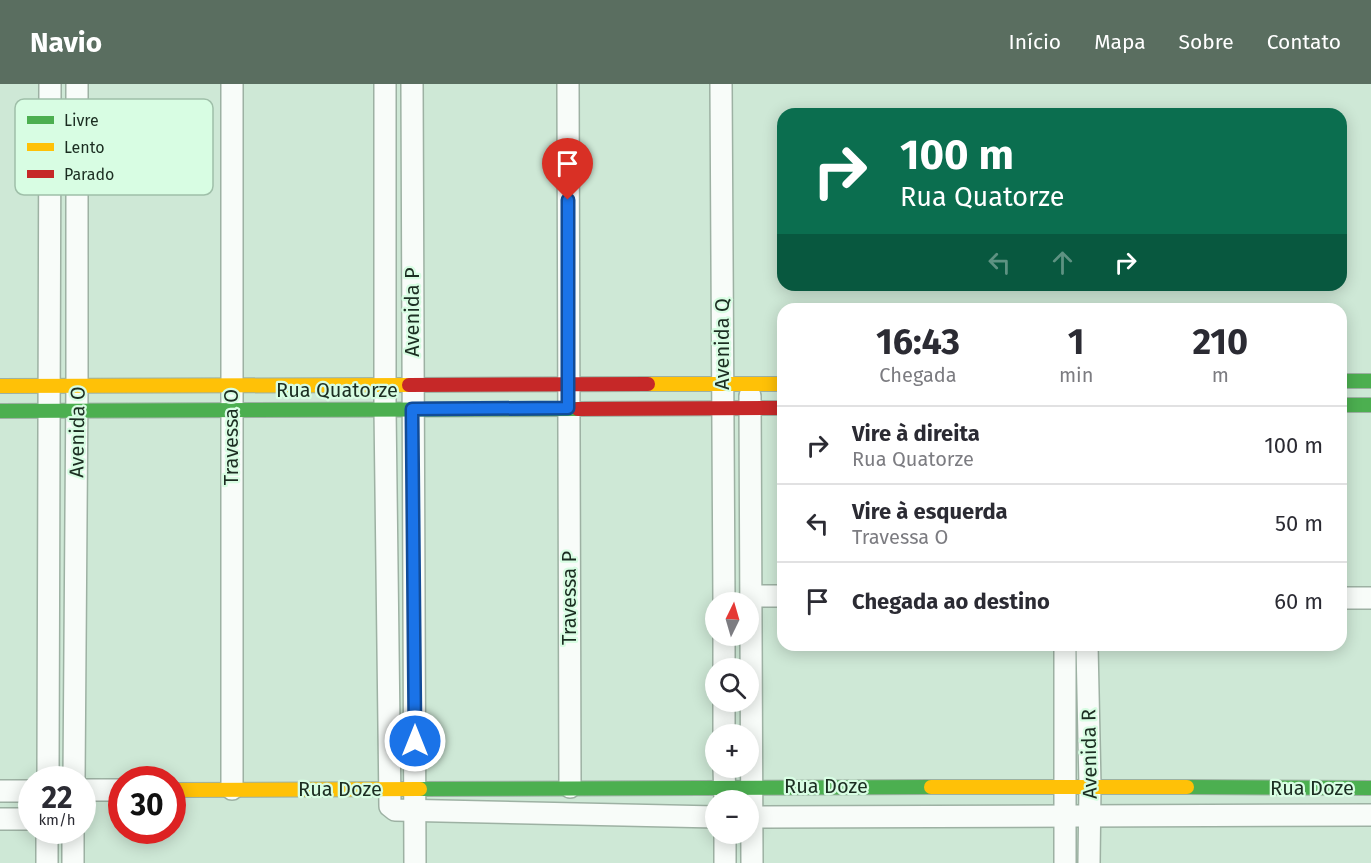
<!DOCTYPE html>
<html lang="pt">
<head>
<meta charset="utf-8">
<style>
  :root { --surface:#fff; --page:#f2f2f3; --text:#2b2b33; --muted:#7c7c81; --line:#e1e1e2; --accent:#5a6e60 }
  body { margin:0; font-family:"Fira Sans",sans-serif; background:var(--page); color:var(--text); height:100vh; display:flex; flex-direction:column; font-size:22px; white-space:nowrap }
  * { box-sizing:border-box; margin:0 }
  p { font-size:20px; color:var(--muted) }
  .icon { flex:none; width:33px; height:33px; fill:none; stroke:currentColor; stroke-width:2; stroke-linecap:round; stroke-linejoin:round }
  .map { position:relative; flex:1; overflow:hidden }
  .details { position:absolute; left:777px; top:219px; width:570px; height:348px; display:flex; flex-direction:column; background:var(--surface); border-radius:18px; box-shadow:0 3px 15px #0003 }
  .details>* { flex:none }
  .guide { position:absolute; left:777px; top:24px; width:570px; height:183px; border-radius:18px; box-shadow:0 3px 15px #0003; background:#0b6e4f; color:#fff; overflow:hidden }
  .needle { width:39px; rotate:5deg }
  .fabs { position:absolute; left:705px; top:508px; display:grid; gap:12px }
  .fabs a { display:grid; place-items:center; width:54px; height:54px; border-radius:50%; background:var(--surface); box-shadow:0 3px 15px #0003; font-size:30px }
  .speed { position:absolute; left:18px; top:682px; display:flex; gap:12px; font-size:30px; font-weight:700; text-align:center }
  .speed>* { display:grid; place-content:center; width:78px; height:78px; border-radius:50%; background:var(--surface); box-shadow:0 3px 15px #0003; line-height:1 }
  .speed small { font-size:15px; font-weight:400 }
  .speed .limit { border:9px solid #d22; background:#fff; color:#111 }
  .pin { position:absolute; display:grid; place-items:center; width:51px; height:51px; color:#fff; margin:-62px -26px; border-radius:50% 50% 50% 0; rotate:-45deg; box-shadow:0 0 6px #0007 }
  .pin .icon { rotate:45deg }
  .me { position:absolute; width:66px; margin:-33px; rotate:0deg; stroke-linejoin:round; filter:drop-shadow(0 0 4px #0008) }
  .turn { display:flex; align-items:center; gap:21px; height:126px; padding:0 24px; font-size:27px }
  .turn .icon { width:78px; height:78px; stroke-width:2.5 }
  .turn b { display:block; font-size:42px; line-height:51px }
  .lanes { display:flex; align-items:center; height:57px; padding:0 24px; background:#0003; justify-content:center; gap:30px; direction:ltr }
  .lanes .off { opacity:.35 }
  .eta { display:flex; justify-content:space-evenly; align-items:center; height:102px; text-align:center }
  .eta b { font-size:36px; font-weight:700; line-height:42px }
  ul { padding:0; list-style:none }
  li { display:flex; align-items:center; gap:18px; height:78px; padding:0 24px; border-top:2px solid var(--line) }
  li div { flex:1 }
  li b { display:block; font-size:22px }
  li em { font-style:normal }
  header { display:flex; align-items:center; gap:36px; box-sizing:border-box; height:84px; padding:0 30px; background:var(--accent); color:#fff }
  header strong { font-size:28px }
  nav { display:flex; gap:33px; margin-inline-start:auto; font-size:21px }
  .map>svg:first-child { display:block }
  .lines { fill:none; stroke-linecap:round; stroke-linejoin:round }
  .street-casing { stroke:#9db1a3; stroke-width:24 }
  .fast-casing { stroke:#9db1a3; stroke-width:16 }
  .slow-casing { stroke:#9db1a3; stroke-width:16 }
  .jam-casing { stroke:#9db1a3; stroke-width:16 }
  .street { stroke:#f8fcf9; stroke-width:21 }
  .fast { stroke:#4caf50; stroke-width:14 }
  .slow { stroke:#ffc107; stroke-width:14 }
  .jam { stroke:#c62828; stroke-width:14 }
  .route-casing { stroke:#114b97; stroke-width:15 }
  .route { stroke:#1a73e8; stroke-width:10 }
  .labels { text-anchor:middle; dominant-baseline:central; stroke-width:4.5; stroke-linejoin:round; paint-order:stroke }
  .street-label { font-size:20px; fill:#1b2d21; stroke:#d8fde3 }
  .key { fill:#d8fde3; stroke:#9fbfa9; stroke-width:1.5 }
  .key-label { font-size:16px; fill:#1b2d21 }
</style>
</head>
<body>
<header>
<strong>Navio</strong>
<nav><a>Início</a><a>Mapa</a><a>Sobre</a><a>Contato</a></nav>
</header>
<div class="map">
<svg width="1371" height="779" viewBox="0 0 1371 779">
  <rect width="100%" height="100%" fill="#cee8d6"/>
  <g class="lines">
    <defs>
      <g id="street">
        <path d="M 385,0 L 385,325 L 390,722 L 395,726 L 716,733"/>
        <path d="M 412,0 L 415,779"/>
        <path d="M 568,0 L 570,703"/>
        <path d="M 721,0 L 724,519"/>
        <path d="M 750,312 L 752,779"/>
        <path d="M 751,512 L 783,512"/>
        <path d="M 1341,514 L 1371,514"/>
        <path d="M 724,552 L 724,585"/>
        <path d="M 1087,561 L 1090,702 L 1089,779"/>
        <path d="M 724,618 L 724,651"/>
        <path d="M 724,684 L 725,716"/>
        <path d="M 48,696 L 50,0"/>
        <path d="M 74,696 L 77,301 L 77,0"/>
        <path d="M 232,705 L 232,0"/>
        <path d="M 82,706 L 122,706"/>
        <path d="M 0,707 L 32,707"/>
        <path d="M 748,733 L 1371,731"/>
        <path d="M 0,735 L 32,735"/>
        <path d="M 73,747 L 73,779"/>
        <path d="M 725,750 L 725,779"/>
        <path d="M 47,779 L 47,747"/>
        <path d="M 1065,779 L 1065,561"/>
      </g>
      <g id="fast">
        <path d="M 1341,297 L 1371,297"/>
        <path d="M 1341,321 L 1371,321"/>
        <path d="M 0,327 L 578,325"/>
        <path d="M 1187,703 L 1371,704"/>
        <path d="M 420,705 L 931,703"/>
      </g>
      <g id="slow">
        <path d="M 648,300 L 783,300"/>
        <path d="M 0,302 L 409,301"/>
        <path d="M 931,703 L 1187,703"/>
        <path d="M 172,706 L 420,705"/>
      </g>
      <g id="jam">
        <path d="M 409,301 L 648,300"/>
        <path d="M 578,325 L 783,324"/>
      </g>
    </defs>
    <use href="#street" class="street-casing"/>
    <use href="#fast" class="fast-casing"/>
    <use href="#slow" class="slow-casing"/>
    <use href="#jam" class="jam-casing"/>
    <use href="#street" class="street"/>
    <use href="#fast" class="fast"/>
    <use href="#slow" class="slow"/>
    <use href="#jam" class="jam"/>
  </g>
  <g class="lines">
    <defs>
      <path id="route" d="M 415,657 L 412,325 L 568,324 L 568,116"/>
    </defs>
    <use href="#route" class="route-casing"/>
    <use href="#route" class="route"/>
  </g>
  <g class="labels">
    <g class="street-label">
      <text transform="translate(412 228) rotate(-90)">Avenida P</text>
      <text transform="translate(722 260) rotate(-90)">Avenida Q</text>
      <text x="337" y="306">Rua Quatorze</text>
      <text transform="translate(77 348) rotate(-89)">Avenida O</text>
      <text transform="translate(231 353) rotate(-90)">Travessa O</text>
      <text transform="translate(569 514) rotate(-90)">Travessa P</text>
      <text transform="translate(1089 670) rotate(-91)">Avenida R</text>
      <text x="826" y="702">Rua Doze</text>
      <text x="1312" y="704">Rua Doze</text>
      <text x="340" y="705">Rua Doze</text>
    </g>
  </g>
  <rect x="15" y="15" width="198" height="96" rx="9" class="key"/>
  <rect x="27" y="32" width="27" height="8" fill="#4caf50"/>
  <rect x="27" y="59" width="27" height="8" fill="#ffc107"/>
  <rect x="27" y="86" width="27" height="8" fill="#c62828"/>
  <g class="key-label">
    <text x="64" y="42">Livre</text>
    <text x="64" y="69">Lento</text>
    <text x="64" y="96">Parado</text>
  </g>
</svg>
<div class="fabs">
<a><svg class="needle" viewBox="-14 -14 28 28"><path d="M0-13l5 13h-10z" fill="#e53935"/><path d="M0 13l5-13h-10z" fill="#7c7c81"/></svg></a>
<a><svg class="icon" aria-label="search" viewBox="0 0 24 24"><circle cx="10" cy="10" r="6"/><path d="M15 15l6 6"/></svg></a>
<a>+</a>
<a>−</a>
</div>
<div class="speed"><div>22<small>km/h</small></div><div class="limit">30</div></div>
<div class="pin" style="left:568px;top:116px;background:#d93025"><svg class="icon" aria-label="arrive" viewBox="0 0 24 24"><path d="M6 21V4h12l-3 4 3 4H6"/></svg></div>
<svg class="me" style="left:415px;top:657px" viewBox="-20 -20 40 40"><circle r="17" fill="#1a73e8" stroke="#fff" stroke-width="3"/><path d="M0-11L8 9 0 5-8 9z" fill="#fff"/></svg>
<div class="guide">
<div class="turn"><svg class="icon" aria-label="right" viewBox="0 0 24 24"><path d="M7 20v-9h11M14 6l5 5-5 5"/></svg><div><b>100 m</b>Rua Quatorze</div></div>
<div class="lanes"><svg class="icon off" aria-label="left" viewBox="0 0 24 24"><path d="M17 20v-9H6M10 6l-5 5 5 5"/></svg><svg class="icon off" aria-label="ahead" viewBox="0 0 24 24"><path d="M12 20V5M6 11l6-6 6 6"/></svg><svg class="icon" aria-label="right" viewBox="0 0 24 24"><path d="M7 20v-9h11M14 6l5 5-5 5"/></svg></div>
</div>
<section class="details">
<div class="eta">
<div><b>16:43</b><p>Chegada</p></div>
<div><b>1</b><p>min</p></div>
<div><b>210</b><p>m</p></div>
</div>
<ul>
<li><svg class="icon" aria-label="right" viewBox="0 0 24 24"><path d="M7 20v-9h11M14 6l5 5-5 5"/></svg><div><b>Vire à direita</b><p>Rua Quatorze</p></div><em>100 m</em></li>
<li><svg class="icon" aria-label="left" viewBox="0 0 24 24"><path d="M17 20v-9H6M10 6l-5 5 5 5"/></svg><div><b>Vire à esquerda</b><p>Travessa O</p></div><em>50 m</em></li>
<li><svg class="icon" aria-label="arrive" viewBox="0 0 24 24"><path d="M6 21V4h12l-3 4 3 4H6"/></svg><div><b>Chegada ao destino</b></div><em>60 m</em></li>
</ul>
</section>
</div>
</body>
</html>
